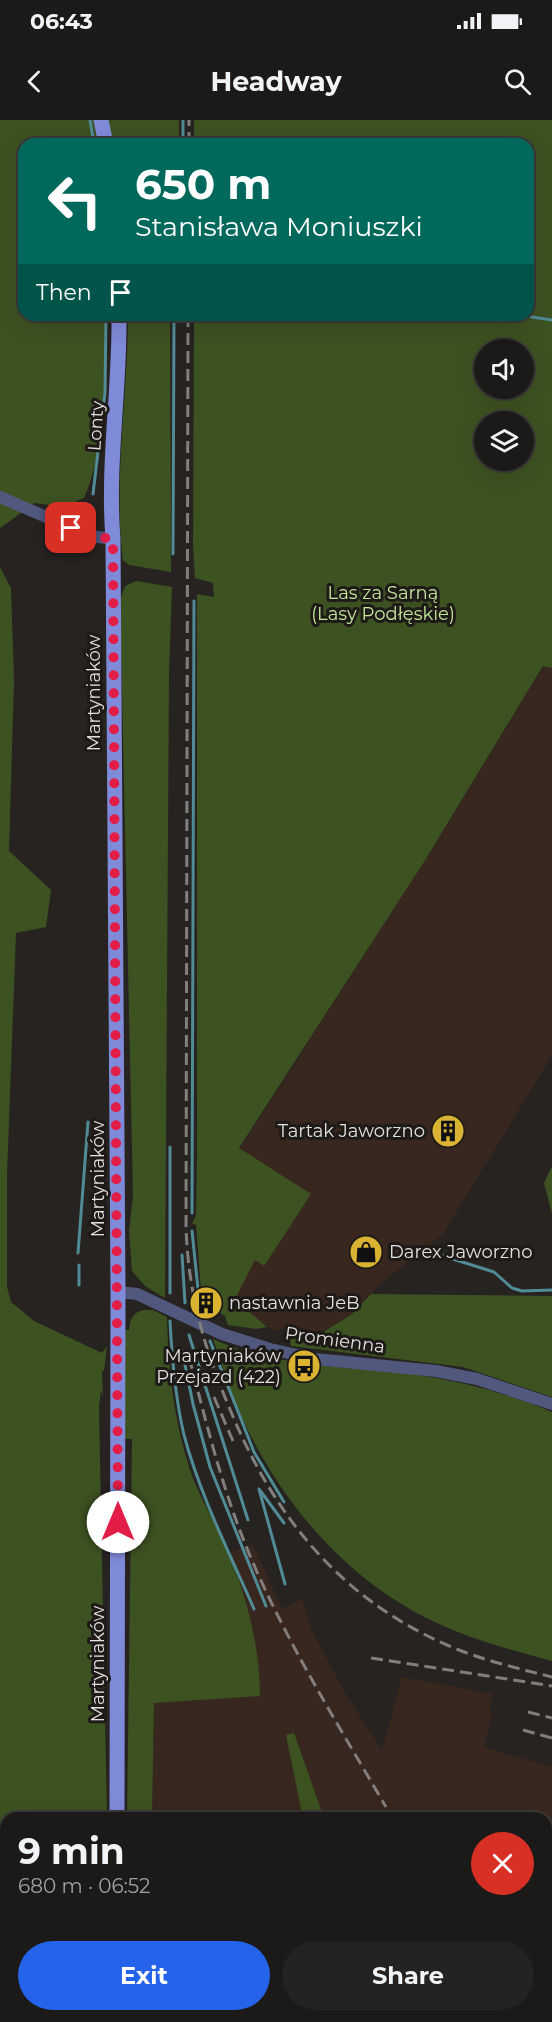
<!DOCTYPE html>
<html lang="en">
<head>
<meta charset="utf-8">
<style>
  :root { --surface:#1c1a19; --page:#252322; --text:#f1f3f6; --muted:#a0a1a2; --line:#3a3838; --accent:#2563eb }
  body { margin:0; font-family:Montserrat,sans-serif; background:var(--page); color:var(--text); height:100vh; display:flex; flex-direction:column; font-size:22px; white-space:nowrap }
  * { box-sizing:border-box; margin:0 }
  p { font-size:20px; color:var(--muted) }
  .icon { flex:none; width:33px; height:33px; fill:none; stroke:currentColor; stroke-width:2; stroke-linecap:round; stroke-linejoin:round }
  .map { position:relative; flex:1; overflow:hidden }
  .drawer { position:absolute; left:0px; top:1692px; width:552px; height:210px; display:flex; flex-direction:column; background:var(--surface); border-radius:18px 18px 0 0; box-shadow:0 6px 24px #0002,0 0 0 2px var(--line) }
  .drawer>* { flex:none }
  .banner { position:absolute; left:18px; top:18px; width:516px; height:183px; border-radius:18px; box-shadow:0 6px 24px #0002,0 0 0 2px var(--line); background:#00695c; color:#fff; overflow:hidden }
  .controls { position:absolute; left:474px; top:219px; display:grid; gap:12px }
  .controls a { display:grid; place-items:center; width:60px; height:60px; border-radius:50%; background:var(--surface); box-shadow:0 6px 24px #0002,0 0 0 2px var(--line); font-size:30px }
  .pin { position:absolute; display:grid; place-items:center; width:51px; height:51px; color:#fff; margin:-26px; border-radius:12px; box-shadow:0 3px 9px #0006 }
  .me { position:absolute; width:66px; margin:-33px; rotate:0deg; stroke-linejoin:round; filter:drop-shadow(0 0 4px #0008) }
  .turn { display:flex; align-items:center; gap:21px; height:126px; padding:0 18px; font-size:27px }
  .turn .icon { width:78px; height:78px; stroke-width:2.5 }
  .turn b { display:block; font-size:42px; line-height:51px }
  .then { display:flex; align-items:center; height:57px; padding:0 18px; background:#0003; gap:12px; font-size:22px }
  .round { display:grid; place-items:center; flex:none; width:63px; height:63px; border-radius:32px; background:var(--page) }
  .headline { display:flex; align-items:center; justify-content:space-between; height:102px; padding:0 18px }
  h1 { font-size:36px; font-weight:700; line-height:45px }
  .cta { display:flex; gap:12px; margin-top:auto; padding:12px 18px }
  .cta a { flex:1; height:69px; border-radius:36px; background:var(--accent); color:#fff; font-size:24px; font-weight:700; line-height:69px; text-align:center }
  .cta a+a { background:var(--page); color:var(--text) }
  .status { display:flex; justify-content:space-between; align-items:center; height:42px; padding:0 30px; background:var(--surface); direction:ltr }
  .status svg { height:16px; fill:currentColor }
  header { display:flex; justify-content:space-between; align-items:center; height:78px; padding:0 18px; background:var(--surface); font-size:27px; font-weight:700 }
  .map>svg:first-child { display:block }
  .industrial { fill:#38271f }
  .green { fill:#3d5221; fill-rule:evenodd }
  .lines { fill:none; stroke-linecap:round; stroke-linejoin:round }
  .stream { stroke:#518b96; stroke-width:3 }
  .minor { stroke:#51587e; stroke-width:12 }
  .major { stroke:#7f8ad9; stroke-width:15 }
  .rail { stroke:#817e7d; stroke-width:3; stroke-dasharray:12 6; stroke-linecap:butt }
  .route { stroke:#e11d48; stroke-width:10; stroke-dasharray:0 18 }
  .labels { text-anchor:middle; dominant-baseline:central; stroke-width:6; stroke-linejoin:round; paint-order:stroke }
  .street-label { font-size:18px; fill:#e3e1e0; stroke:#1d1a18 }
  .park-label { font-size:18px; fill:#c2e698; stroke:#1d1a18 }
  .poi-label { font-size:18px; fill:#e3e1e0; stroke:#1d1a18; text-anchor:end }
</style>
</head>
<body>
<div class="status"><b>06:43</b><svg viewBox="0 0 49 12"><path d="M0 12V9h3v3zM5 12V6h3v6zM10 12V3h3v9zM15 12V0h3v12zM26 1h20v11H26zM47 4h2v5h-2z"/></svg></div>
<header><svg class="icon" aria-label="back" viewBox="0 0 24 24"><path d="M15 5l-7 7 7 7"/></svg>Headway<svg class="icon" aria-label="search" viewBox="0 0 24 24"><circle cx="10" cy="10" r="6"/><path d="M15 15l6 6"/></svg></header>
<div class="map">
<svg width="552" height="1902" viewBox="0 0 552 1902">
  <rect width="100%" height="100%" fill="#262321"/>
  <g class="industrial">
    <path d="M 544,546 L 552,548 L 552,936 L 443,1114 L 383,1162 L 352,1194 L 313,1218 L 298,1206 L 278,1211 L 267,1207 L 235,1179 L 208,1113 L 192,1103 L 424,742 Z"/>
    <path d="M 253,1424 L 282,1489 L 302,1479 L 311,1509 L 344,1571 L 382,1630 L 402,1557 L 493,1574 L 489,1590 L 492,1594 L 484,1627 L 552,1647 L 552,1902 L 125,1902 L 125,1896 L 546,1896 L 546,1698 L 152,1698 L 154,1582 L 260,1575 L 243,1478 L 228,1433 Z"/>
    <path d="M 0,1734 L 6,1735 L 6,1896 L 106,1896 L 106,1902 L 0,1902 Z"/>
  </g>
  <g class="green">
    <path d="M 0,0 L 179,0 L 179,24 L 24,24 L 24,195 L 106,195 C 107,248 106,330 84,378 L 64,387 L 35,383 L 0,408 Z"/>
    <path d="M 194,0 L 552,0 L 552,548 L 543,546 L 424,742 L 239,1028 L 311,1074 L 264,1146 L 255,1140 L 235,1179 L 267,1207 L 256,1209 L 228,1205 L 225,1196 L 217,1191 L 212,1167 L 201,1169 L 196,1105 L 192,1103 L 196,1096 L 197,1035 L 197,474 L 214,477 L 213,463 L 195,458 L 193,427 L 194,195 L 528,195 L 528,24 L 194,24 ZM 484,230 L 524,230 L 524,268 L 484,268 ZM 484,302 L 524,302 L 524,340 L 484,340 Z"/>
    <path d="M 128,195 L 170,195 L 171,452 L 129,445 L 123,440 C 113,359 128,277 128,195 Z"/>
    <path d="M 0,447 L 11,468 L 14,560 L 9,731 L 51,770 L 46,807 L 16,813 L 7,1055 L 7,1167 L 11,1182 L 34,1201 L 102,1233 L 107,1226 L 104,1251 L 102,1251 L 103,1276 L 101,1271 L 99,1287 L 107,1698 L 6,1698 L 6,1735 L 0,1734 Z"/>
    <path d="M 136,461 L 172,467 L 169,554 L 165,1178 L 145,1166 L 132,1151 L 129,1111 L 133,1076 L 120,480 L 125,466 Z"/>
    <path d="M 552,1046 L 552,1094 L 544,1063 Z"/>
    <path d="M 371,1174 L 552,1176 L 552,1277 L 463,1247 L 291,1226 L 289,1216 L 299,1208 L 314,1218 L 352,1194 Z"/>
    <path d="M 144,1190 L 153,1190 L 167,1197 C 168,1249 174,1301 190,1350 C 200,1379 217,1405 229,1433 C 247,1479 260,1527 260,1576 L 154,1583 L 152,1698 L 127,1698 L 132,1319 L 124,1319 L 125,1210 L 129,1210 C 130,1199 133,1192 144,1190 Z"/>
    <path d="M 213,1219 C 278,1249 355,1246 424,1256 C 469,1263 511,1275 552,1292 L 552,1541 C 512,1530 472,1520 435,1502 C 347,1461 281,1383 241,1296 C 230,1271 222,1244 213,1219 Z"/>
    <path d="M 294,1613 L 324,1698 L 303,1698 L 286,1615 Z"/>
  </g>
  <g class="lines">
    <g class="stream">
      <path d="M 90,0 L 94,24"/>
      <path d="M 183,24 L 183,0"/>
      <path d="M 519,195 L 552,200"/>
      <path d="M 93,374 L 105,273 L 106,195"/>
      <path d="M 173,434 L 174,195"/>
      <path d="M 170,1027 L 170,1173"/>
      <path d="M 192,1093 L 194,481"/>
      <path d="M 192,1111 L 198,1169"/>
      <path d="M 78,1133 L 88,1002"/>
      <path d="M 182,1135 L 185,1183"/>
      <path d="M 440,1135 L 494,1152 L 512,1168 L 522,1171 L 552,1170"/>
      <path d="M 79,1165 L 79,1145"/>
      <path d="M 170,1201 C 172,1240 175,1277 184,1315 C 200,1375 229,1432 254,1489"/>
      <path d="M 189,1215 L 248,1400"/>
      <path d="M 210,1221 L 254,1332 L 284,1382"/>
      <path d="M 182,1230 L 193,1284 L 210,1347 L 266,1486"/>
      <path d="M 284,1403 L 259,1369 L 285,1464"/>
    </g>
    <g class="minor">
      <path d="M 0,377 L 90,416 L 113,419"/>
      <path d="M 118,1172 L 137,1174 L 222,1214 L 270,1229 L 315,1239 L 436,1251 L 477,1259 L 552,1284"/>
    </g>
    <g class="major">
      <path d="M 101,0 L 106,24"/>
      <path d="M 117,1698 L 118,1172 L 113,419 C 107,344 120,270 119,195"/>
      <path d="M 116,1902 L 116,1896"/>
    </g>
    <g class="rail">
      <path d="M 189,24 L 189,0"/>
      <path d="M 188,195 L 186,1107 C 188,1172 204,1228 229,1287 C 273,1395 339,1478 447,1525 C 481,1540 517,1548 552,1557"/>
      <path d="M 189,1237 C 207,1305 223,1373 251,1438 C 288,1525 339,1606 386,1687"/>
      <path d="M 214,1277 L 233,1321"/>
      <path d="M 371,1538 L 552,1566"/>
      <path d="M 528,1592 L 552,1598"/>
      <path d="M 523,1610 L 552,1618"/>
      <path d="M 546,1744 L 552,1745"/>
      <path d="M 546,1756 L 552,1758"/>
    </g>
  </g>
  <g class="lines">
    <path class="route" d="M 71,408 L 90,416 L 113,419 L 118,1402"/>
  </g>
  <defs>
    <symbol id="building-disc" viewBox="-11 -11 22 22"><circle r="9.5" fill="#dab333" stroke="#1d1a18"/><path d="M-4-6H4V6H1V3H-1V6H-4ZM-2.5-4.3h1.7v1.8h-1.7ZM.8-4.3h1.7v1.8H.8ZM-2.5-1h1.7V.8h-1.7ZM.8-1h1.7V.8H.8Z" fill="#111"/></symbol>
    <symbol id="shop-disc" viewBox="-11 -11 22 22"><circle r="9.5" fill="#dab333" stroke="#1d1a18"/><path d="M-5-2.5h2.3a2.7 3.5 0 0 1 5.4 0H5L5.5 6h-11ZM-1.5-2.5h3a1.5 2.3 0 0 0-3 0Z" fill="#111"/></symbol>
    <symbol id="bus-disc" viewBox="-11 -11 22 22"><circle r="9.5" fill="#dab333" stroke="#1d1a18"/><path d="M-5-6H5V4H4V6H2V4H-2V6H-4V4H-5ZM-3.5-4V0h7V-4ZM-3.5 1.2v1.5H-2V1.2ZM2 1.2v1.5H3.5V1.2Z" fill="#111"/></symbol>
  </defs>
  <g fill-rule="evenodd">
    <use href="#building-disc" x="429" y="992" width="38" height="38"/>
    <use href="#shop-disc" x="347" y="1113" width="38" height="38"/>
    <use href="#building-disc" x="187" y="1164" width="38" height="38"/>
    <use href="#bus-disc" x="285" y="1227" width="38" height="38"/>
  </g>
  <g class="labels">
    <g class="street-label">
      <text transform="translate(96 306) rotate(-86)">Lonty</text>
      <text transform="translate(94 573) rotate(-90)">Martyniaków</text>
      <text transform="translate(98 1059) rotate(-90)">Martyniaków</text>
      <text transform="translate(335 1220) rotate(8)">Promienna</text>
      <text transform="translate(98 1544) rotate(-90)">Martyniaków</text>
    </g>
    <g class="park-label">
      <text x="383" y="473">Las za Sarną<tspan x="383" dy="21">(Lasy Podłęskie)</tspan></text>
    </g>
    <g class="poi-label">
      <text x="425" y="1011">Tartak Jaworzno</text>
      <text x="389" y="1132" text-anchor="start">Darex Jaworzno</text>
      <text x="229" y="1183" text-anchor="start">nastawnia JeB</text>
      <text x="281" y="1236">Martyniaków<tspan x="281" dy="21">Przejazd (422)</tspan></text>
    </g>
  </g>
</svg>
<div class="controls">
<a><svg class="icon" aria-label="sound" viewBox="0 0 24 24"><path d="M4 9h4l5-4v14l-5-4H4zM17 9q2 3 0 6"/></svg></a>
<a><svg class="icon" aria-label="layers" viewBox="0 0 24 24"><path d="M12 4l9 5-9 5-9-5zM3 14l9 5 9-5"/></svg></a>
</div>
<div class="pin" style="left:71px;top:408px;background:#d93025"><svg class="icon" aria-label="arrive" viewBox="0 0 24 24"><path d="M6 21V4h12l-3 4 3 4H6"/></svg></div>
<svg class="me" style="left:118px;top:1402px" viewBox="-20 -20 40 40"><circle r="19" fill="#fff"/><path d="M0-13L10 11 0 6-10 11z" fill="#e11d48"/></svg>
<div class="banner">
<div class="turn"><svg class="icon" aria-label="left" viewBox="0 0 24 24"><path d="M17 20v-9H6M10 6l-5 5 5 5"/></svg><div><b>650 m</b>Stanisława Moniuszki</div></div>
<div class="then">Then<svg class="icon" aria-label="arrive" viewBox="0 0 24 24"><path d="M6 21V4h12l-3 4 3 4H6"/></svg></div>
</div>
<section class="drawer">
<div class="headline"><div><h1>9 min</h1><p>680 m · 06:52</p></div><a class="round" style="background:#d93025;color:#fff"><svg class="icon" aria-label="close" viewBox="0 0 24 24"><path d="M6 6l12 12M18 6L6 18"/></svg></a></div>
<div class="cta"><a>Exit</a><a>Share</a></div>
</section>
</div>
</body>
</html>
